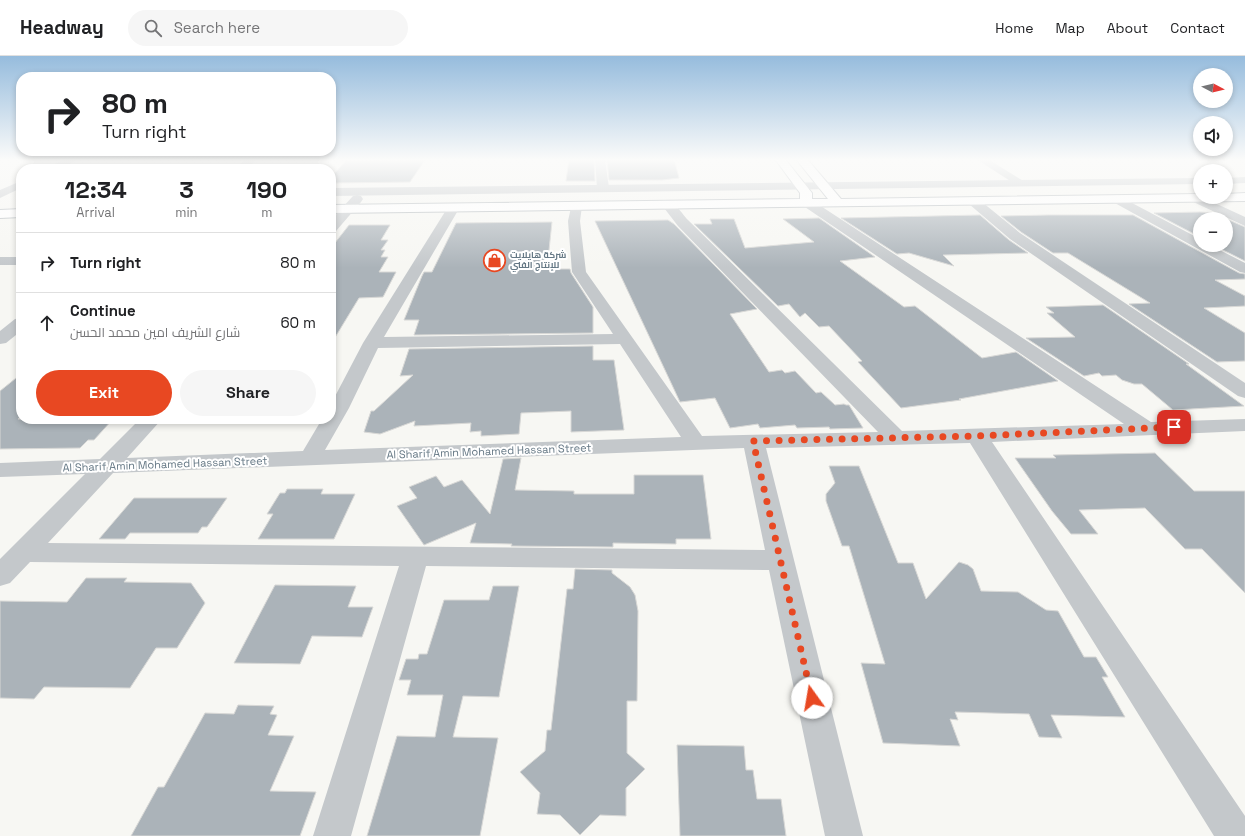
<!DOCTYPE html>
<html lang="en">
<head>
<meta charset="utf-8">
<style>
  :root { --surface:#fff; --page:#f6f6f6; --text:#202124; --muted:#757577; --line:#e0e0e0; --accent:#e84822 }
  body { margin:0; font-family:"Space Grotesk",Cairo,sans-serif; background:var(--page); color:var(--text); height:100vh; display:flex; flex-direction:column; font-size:15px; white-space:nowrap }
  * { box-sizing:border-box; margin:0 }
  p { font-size:13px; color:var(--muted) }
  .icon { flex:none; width:22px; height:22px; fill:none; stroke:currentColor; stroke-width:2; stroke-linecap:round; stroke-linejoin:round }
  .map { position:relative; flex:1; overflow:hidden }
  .sheet { position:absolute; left:16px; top:108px; width:320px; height:260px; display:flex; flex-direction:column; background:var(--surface); border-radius:16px; box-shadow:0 2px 6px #0003 }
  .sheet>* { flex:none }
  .banner { position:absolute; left:16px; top:16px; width:320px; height:84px; border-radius:16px; box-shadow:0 2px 6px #0003; background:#fff; color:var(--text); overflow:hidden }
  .needle { width:26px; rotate:97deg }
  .fabs { position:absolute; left:1193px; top:12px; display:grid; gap:8px }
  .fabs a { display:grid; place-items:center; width:40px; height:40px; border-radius:50%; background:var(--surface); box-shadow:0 2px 6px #0003; font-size:20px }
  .pin { position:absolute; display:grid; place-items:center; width:34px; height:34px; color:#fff; margin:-17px; border-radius:8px; box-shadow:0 2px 6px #0006 }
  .me { position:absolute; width:44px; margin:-22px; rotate:347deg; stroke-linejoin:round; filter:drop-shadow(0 0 3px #0008) }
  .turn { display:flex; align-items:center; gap:14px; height:84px; padding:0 20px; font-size:18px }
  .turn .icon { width:52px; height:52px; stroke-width:2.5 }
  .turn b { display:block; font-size:28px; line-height:34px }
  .eta { display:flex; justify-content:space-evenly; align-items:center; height:68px; text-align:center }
  .eta b { font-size:24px; font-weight:600; line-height:28px }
  .button { display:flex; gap:8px; margin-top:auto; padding:8px 20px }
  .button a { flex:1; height:46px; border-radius:24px; background:var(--accent); color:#fff; font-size:16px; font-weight:600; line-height:46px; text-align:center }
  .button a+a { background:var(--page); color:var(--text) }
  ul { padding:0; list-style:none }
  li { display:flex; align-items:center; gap:12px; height:60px; padding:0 20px; border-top:1px solid var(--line) }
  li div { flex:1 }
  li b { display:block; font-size:15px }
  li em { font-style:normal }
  header { display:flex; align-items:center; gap:24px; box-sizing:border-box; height:56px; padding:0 20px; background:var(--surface); border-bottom:1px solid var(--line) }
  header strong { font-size:19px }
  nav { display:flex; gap:22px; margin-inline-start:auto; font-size:14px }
  .search { width:280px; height:36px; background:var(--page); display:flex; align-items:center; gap:10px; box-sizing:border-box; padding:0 14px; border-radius:22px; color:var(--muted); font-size:15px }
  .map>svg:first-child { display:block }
  .building { fill:#abb3b9; stroke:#d8d8d6 }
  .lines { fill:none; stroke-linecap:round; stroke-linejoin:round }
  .secondary-casing { stroke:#b4babe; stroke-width:2 }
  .minor { fill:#c4c8cb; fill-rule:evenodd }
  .tertiary { fill:#c4c8cb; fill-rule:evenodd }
  .secondary { fill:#fff; fill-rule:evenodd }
  .route { stroke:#e84822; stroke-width:7; stroke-dasharray:0 12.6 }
  .labels { text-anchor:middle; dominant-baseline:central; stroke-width:4; stroke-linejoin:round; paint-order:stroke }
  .far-poi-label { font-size:9px; font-weight:bold; fill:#657885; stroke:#fff; text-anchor:start }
  .street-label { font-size:11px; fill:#657885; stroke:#fff }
</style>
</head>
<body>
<header>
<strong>Headway</strong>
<div class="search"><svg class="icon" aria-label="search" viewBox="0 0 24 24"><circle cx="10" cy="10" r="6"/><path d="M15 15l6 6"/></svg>Search here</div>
<nav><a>Home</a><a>Map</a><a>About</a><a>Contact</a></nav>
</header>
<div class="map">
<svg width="1245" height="780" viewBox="0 0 1245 780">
  <rect width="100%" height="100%" fill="#f7f7f3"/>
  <g class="building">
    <path d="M 569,103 L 591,103 L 591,104 L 594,104 L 595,125 L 566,125 Z"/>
    <path d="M 635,103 L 674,103 L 679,122 L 662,124 L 609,124 L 607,104 Z"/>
    <path d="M 425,104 L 410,126 L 331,127 L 331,121 L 346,105 Z"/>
    <path d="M 1200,156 L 1213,157 L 1245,171 L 1245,205 L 1213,189 L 1226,189 L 1226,163 L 1200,163 L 1200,181 L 1154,157 Z"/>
    <path d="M 980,159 L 1009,184 L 1028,197 L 943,199 L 954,210 L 909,197 L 897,198 L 841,162 Z"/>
    <path d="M 1048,159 L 1133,159 L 1239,217 L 1245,218 L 1245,223 L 1215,224 L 1245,240 L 1245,250 L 1204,252 L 1245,277 L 1245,305 L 1217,306 L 1129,248 L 1150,247 L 1068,197 L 1053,197 L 1021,176 L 1001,160 Z"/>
    <path d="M 819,162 L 875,201 L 840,205 L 904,251 L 915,250 L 982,302 L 1016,296 L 1058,325 L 959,343 L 961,344 L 901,352 L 858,306 L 862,305 L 829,270 L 819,271 L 805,257 L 800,261 L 789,248 L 778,250 L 694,168 L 712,168 L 710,163 L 734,163 L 745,192 L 814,186 L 783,163 Z"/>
    <path d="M 668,164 L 674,168 L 757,253 L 730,258 L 769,316 L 782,314 L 785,317 L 795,315 L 816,337 L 821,336 L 835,349 L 844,348 L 846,349 L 849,349 L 863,372 L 830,373 L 829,371 L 797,372 L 795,369 L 760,372 L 758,368 L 730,372 L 715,342 L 680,346 L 595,165 Z"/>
    <path d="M 552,166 L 547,213 L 570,213 L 571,217 L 593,251 L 593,277 L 414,279 L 419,264 L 404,264 L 422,220 L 424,216 L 432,216 L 456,167 Z"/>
    <path d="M 349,169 L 390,169 L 381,184 L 388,184 L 381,194 L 385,194 L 381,201 L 388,201 L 379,216 L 396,216 L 383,241 L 359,242 L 331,288 L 331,192 Z"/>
    <path d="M 1103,249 L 1189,308 L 1186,308 L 1244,350 L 1173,354 L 1142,328 L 1134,328 L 1122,324 L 1116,319 L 1102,320 L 1099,317 L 1084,320 L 1026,282 L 1075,281 L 1047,257 L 1054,257 L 1046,251 Z"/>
    <path d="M 593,290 L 593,304 L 614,304 L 624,374 L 571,376 L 571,355 L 521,357 L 519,378 L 481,380 L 481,375 L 470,376 L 471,367 L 414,370 L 415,365 L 380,378 L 364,376 L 371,355 L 374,355 L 413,319 L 400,320 L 409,293 Z"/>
    <path d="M 21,318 L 21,361 L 18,363 L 113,363 L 94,384 L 88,384 L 80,392 L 0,393 L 0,335 Z"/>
    <path d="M 1155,397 L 1194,435 L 1245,435 L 1245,537 L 1202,493 L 1185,493 L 1145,452 L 1079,454 L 1098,478 L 1071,478 L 1052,455 L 1015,402 L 1056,402 L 1053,399 Z"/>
    <path d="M 521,402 L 515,434 L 574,435 L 574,438 L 634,438 L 634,419 L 703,419 L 711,483 L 676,483 L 676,488 L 613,487 L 613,491 L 511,490 L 512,488 L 470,487 L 476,467 L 424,489 L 397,450 L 417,442 L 409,431 L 436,420 L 444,431 L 462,424 L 490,458 L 503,403 Z"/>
    <path d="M 829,410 L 859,410 L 898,507 L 913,507 L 926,543 L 959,506 L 968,509 L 973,513 L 981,535 L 1018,536 L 1046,554 L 1058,555 L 1084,601 L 1096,601 L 1108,621 L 1102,621 L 1125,661 L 1051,659 L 1062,682 L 1039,681 L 1029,658 L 955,656 L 958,664 L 950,663 L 960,690 L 883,687 L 861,607 L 885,608 L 849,490 L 842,490 L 826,445 L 826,438 L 835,427 Z"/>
    <path d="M 287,433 L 323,433 L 321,438 L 355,438 L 334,483 L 258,483 L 273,458 L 267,458 L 280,437 L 285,437 Z"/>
    <path d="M 134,442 L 227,442 L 207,471 L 202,471 L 198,477 L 130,477 L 125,483 L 99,483 Z"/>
    <path d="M 575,513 L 612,514 L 612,517 L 630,531 L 635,539 L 638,555 L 637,645 L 627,645 L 627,697 L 645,713 L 626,732 L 626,760 L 600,759 L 580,779 L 560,759 L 537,758 L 540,737 L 520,716 L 545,695 L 547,674 L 551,674 L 567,533 L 573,533 Z"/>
    <path d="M 86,522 L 127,522 L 124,526 L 191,527 L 205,547 L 177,592 L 156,592 L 130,632 L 44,631 L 34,643 L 0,642 L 0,545 L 67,546 Z"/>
    <path d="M 275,529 L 356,530 L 348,551 L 373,551 L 362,581 L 312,580 L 300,608 L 234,607 Z"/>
    <path d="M 493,530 L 519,530 L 499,641 L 463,640 L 453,681 L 498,682 L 480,780 L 367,780 L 397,680 L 435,681 L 443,639 L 407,639 L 411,624 L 399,624 L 406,603 L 418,603 L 419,598 L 427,598 L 444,544 L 489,544 Z"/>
    <path d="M 238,649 L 274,650 L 270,658 L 277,659 L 268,679 L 294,680 L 270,735 L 316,736 L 300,780 L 131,780 L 158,731 L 164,731 L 205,657 L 234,658 Z"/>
    <path d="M 677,689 L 744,690 L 746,714 L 753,714 L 757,743 L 781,743 L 786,780 L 680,780 Z"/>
  </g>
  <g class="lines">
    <defs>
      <g id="secondary">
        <path d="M 775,103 L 785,103 L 812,137 L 812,143 L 828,143 L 796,103 L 807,103 L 841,143 L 1200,138 L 1200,141 L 1226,141 L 1226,138 L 1245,137 L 1245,145 L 331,157 L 331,149 L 800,143 L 800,137 Z"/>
        <path d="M 21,153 L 21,161 L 0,162 L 0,154 Z"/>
      </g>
    </defs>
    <use href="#secondary" class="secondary-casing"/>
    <g class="minor">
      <path d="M 246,103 L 258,103 L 246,113 L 234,113 Z"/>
      <path d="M 595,103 L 605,103 L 609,132 L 607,134 L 599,134 L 597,132 Z"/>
      <path d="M 976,103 L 988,103 L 1025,126 L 1023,128 L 1015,128 Z"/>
      <path d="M 1193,137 L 1245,161 L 1245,170 L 1189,144 L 1187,141 L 1189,138 Z"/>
      <path d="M 357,139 L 361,140 L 363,143 L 361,146 L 336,175 L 331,176 L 331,164 L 353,140 Z"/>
      <path d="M 1117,139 L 1200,183 L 1200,189 L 1210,189 L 1245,207 L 1245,217 L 1240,216 L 1113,146 L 1111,143 L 1113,140 Z"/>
      <path d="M 973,141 L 977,142 L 1020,177 L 1245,327 L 1245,342 L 1238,340 L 1010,183 L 969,148 L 967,145 L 969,142 Z"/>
      <path d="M 806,142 L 810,143 L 1151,366 L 1245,363 L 1245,375 L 992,386 L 1245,760 L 1245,780 L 1214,780 L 970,387 L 766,392 L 863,780 L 825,780 L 769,514 L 426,510 L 351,780 L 313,780 L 399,510 L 30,506 L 10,527 L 0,530 L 0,503 L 85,418 L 0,421 L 0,407 L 100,403 L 140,363 L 162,363 L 127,402 L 303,395 L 322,363 L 331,363 L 331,348 L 363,287 L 448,151 L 450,148 L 458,148 L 460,151 L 384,281 L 613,278 L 572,216 L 568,165 L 572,147 L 580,147 L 582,150 L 580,165 L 586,216 L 702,380 L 878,376 L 678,170 L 661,148 L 663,145 C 674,143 681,157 688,164 L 902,375 L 1124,368 L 802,149 L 800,146 L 802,143 ZM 620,288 L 681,381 L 325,394 L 349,352 L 378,292 ZM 744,392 L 765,494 L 48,487 L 113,417 Z"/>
      <rect x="0" y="201" width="21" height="8"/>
      <path d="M 21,262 L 21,275 L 6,287 L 0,288 L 0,275 L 15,263 Z"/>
    </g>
    <g class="tertiary">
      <path d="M 65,103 L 78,103 L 61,113 L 47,113 L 48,111 Z"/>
      <path d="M 1245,121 L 1245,127 L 1226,128 L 1226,122 Z"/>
      <path d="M 1200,122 L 1200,128 L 331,140 L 331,132 Z"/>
      <path d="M 21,125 L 21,132 L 0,142 L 0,134 Z"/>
    </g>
    <use href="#secondary" class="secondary"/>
  </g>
  <linearGradient id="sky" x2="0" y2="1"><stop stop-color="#96bcdd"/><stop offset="0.49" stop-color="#fbfbfa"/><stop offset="1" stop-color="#fbfbfa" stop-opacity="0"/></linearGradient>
  <rect width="1245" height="212" fill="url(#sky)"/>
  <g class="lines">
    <path class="route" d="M 812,642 L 753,385 L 977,380 L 1174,371"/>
  </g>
  <defs>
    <symbol id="shop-ring" viewBox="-11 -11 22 22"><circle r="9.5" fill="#fff" stroke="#e84822" stroke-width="1.5"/><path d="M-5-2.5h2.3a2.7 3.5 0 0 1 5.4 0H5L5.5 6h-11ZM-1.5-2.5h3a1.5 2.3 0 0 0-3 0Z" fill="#e84822"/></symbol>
  </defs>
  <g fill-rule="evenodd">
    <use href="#shop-ring" x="482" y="192" width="25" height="25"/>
  </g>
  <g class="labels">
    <g class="far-poi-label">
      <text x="510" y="199">شركة هايلايت<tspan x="510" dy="10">للإنتاج الفني</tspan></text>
    </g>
    <g class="street-label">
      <text transform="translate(489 395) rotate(-2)">Al Sharif Amin Mohamed Hassan Street</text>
      <text transform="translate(165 408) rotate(-2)">Al Sharif Amin Mohamed Hassan Street</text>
    </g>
  </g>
</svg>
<div class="fabs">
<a><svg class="needle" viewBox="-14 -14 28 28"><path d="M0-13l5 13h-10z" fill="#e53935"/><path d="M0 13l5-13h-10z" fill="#757577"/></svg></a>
<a><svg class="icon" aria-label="sound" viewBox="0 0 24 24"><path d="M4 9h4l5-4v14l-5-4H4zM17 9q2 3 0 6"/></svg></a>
<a>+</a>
<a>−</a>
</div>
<div class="pin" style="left:1174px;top:371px;background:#d93025"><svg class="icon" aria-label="arrive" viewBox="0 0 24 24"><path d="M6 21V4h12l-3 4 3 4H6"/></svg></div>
<svg class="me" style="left:812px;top:642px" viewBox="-20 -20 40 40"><circle r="19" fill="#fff"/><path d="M0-13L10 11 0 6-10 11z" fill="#e84822"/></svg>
<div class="banner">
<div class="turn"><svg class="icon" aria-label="right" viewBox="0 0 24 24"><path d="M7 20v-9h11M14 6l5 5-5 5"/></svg><div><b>80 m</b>Turn right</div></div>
</div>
<section class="sheet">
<div class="eta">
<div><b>12:34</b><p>Arrival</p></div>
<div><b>3</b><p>min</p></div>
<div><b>190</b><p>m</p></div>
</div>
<ul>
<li><svg class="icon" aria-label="right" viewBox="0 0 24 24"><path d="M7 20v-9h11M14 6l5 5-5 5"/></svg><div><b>Turn right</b></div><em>80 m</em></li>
<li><svg class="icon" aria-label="ahead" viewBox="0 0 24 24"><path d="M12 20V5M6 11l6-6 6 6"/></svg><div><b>Continue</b><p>شارع الشريف امين محمد الحسن</p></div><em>60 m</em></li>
</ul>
<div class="button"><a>Exit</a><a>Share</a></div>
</section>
</div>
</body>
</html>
